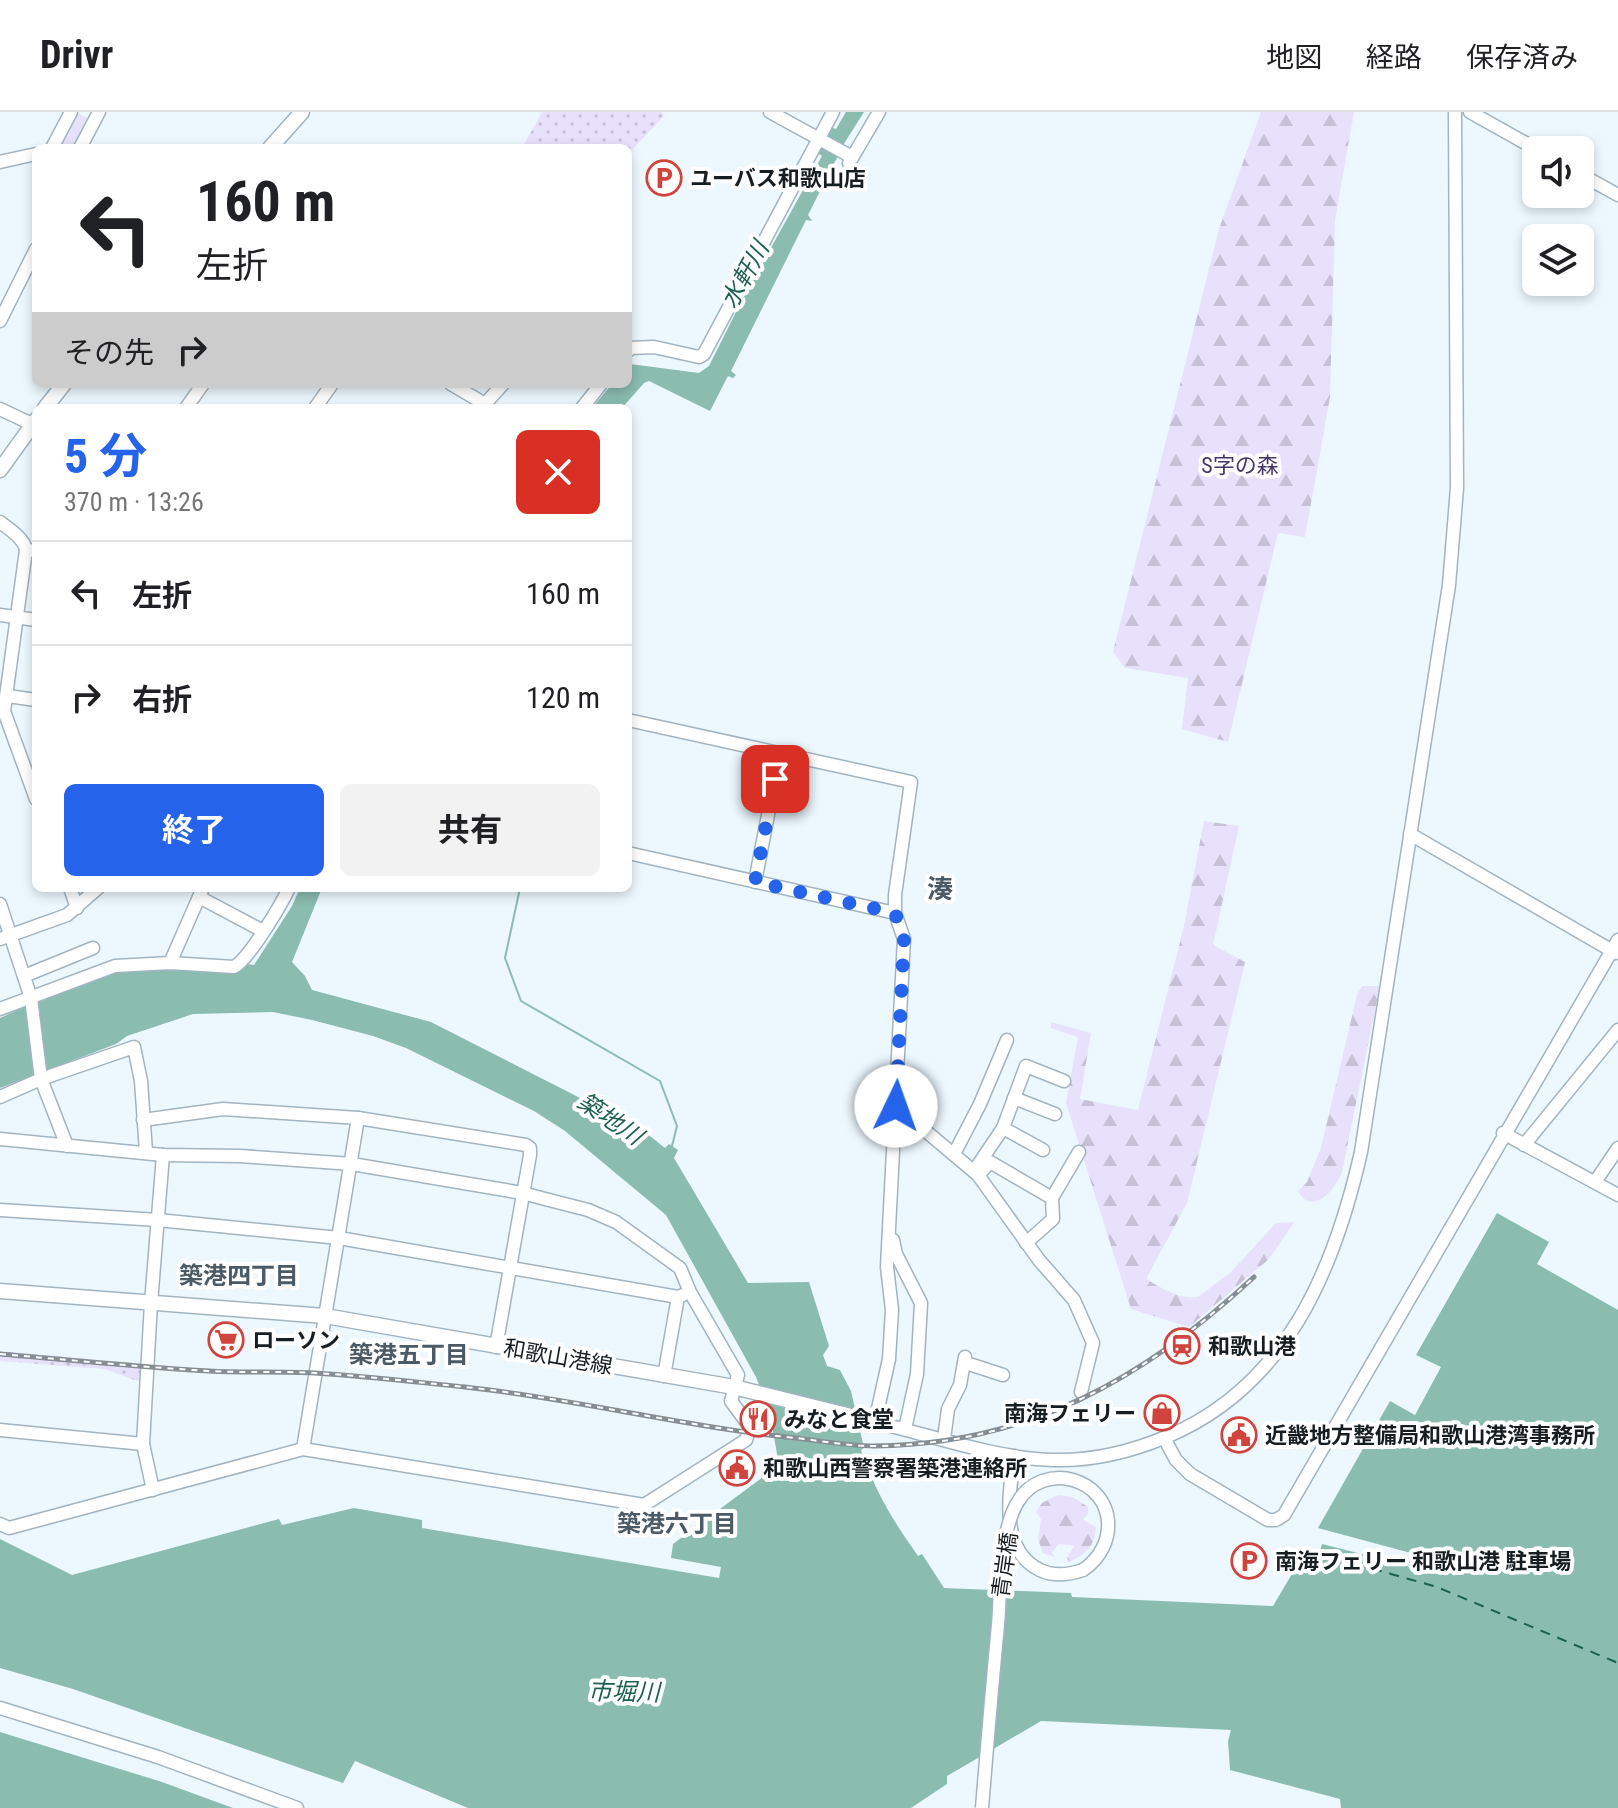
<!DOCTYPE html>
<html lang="ja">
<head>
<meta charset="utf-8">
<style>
  :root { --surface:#fff; --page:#f2f2f2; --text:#202124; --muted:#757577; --line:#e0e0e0; --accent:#2563eb }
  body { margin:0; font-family:"Roboto Condensed","Noto Sans JP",sans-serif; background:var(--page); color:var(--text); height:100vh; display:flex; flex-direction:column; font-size:30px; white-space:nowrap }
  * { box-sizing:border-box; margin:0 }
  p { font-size:26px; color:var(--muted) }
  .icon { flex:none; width:44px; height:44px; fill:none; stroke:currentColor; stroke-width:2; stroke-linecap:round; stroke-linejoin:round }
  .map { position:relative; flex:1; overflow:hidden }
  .panel { position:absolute; left:32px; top:292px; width:600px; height:488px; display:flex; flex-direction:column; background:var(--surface); border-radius:12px; box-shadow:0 4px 12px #0003 }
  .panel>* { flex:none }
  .banner { position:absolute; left:32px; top:32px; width:600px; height:244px; border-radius:12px; box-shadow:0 4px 12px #0003; background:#fff; color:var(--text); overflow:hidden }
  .fabs { position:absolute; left:1522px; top:24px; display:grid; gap:16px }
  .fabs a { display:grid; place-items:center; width:72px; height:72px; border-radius:12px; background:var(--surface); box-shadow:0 4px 12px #0003; font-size:40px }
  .pin { position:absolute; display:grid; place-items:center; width:68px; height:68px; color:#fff; margin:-34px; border-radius:16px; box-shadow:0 4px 12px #0006 }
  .me { position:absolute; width:88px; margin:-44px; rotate:3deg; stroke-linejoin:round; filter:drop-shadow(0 0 6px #0008) }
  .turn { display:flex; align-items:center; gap:28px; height:168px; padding:0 32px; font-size:36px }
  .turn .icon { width:104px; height:104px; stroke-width:2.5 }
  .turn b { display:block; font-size:56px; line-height:68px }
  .then { display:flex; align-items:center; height:76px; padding:0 32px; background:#0003; gap:16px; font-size:30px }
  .round { display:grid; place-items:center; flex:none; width:84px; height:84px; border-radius:12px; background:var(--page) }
  .summary { display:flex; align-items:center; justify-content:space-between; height:136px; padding:0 32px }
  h1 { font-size:48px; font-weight:700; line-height:60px; color:var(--accent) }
  .action { display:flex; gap:16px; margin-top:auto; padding:16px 32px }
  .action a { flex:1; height:92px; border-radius:12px; background:var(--accent); color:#fff; font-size:32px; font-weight:700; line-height:92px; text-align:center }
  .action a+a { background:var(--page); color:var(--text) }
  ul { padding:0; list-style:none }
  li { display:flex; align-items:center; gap:24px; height:104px; padding:0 32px; border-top:2px solid var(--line) }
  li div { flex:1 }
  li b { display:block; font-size:30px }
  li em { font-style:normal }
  header { display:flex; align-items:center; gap:48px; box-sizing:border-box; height:112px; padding:0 40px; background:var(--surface); border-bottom:2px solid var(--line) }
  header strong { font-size:38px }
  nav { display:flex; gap:44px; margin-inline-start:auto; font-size:28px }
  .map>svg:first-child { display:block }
  .grass { fill:url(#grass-dots) }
  .forest { fill:url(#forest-firs) }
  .park { fill:#e8e1fb }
  .water { fill:#8abcb0 }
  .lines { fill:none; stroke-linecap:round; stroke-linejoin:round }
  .stream { stroke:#8abcb0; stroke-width:2 }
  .ferry { stroke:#1e5f53; stroke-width:2; stroke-dasharray:10 8; stroke-linecap:butt }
  .minor-casing { stroke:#a2b4c0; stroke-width:15 }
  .major-casing { stroke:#a2b4c0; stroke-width:17 }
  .minor { stroke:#fff; stroke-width:12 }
  .major { stroke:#fff; stroke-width:14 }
  .rail-casing { stroke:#858e94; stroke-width:5 }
  .rail { stroke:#fff; stroke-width:2; stroke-dasharray:6; stroke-linecap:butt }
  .minor-bridge-casing { stroke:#a2b4c0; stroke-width:15; stroke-linecap:butt }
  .minor-bridge { stroke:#fff; stroke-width:12 }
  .route { stroke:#2563eb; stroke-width:14; stroke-dasharray:0 25.2 }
  .labels { text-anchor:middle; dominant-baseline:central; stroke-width:8; stroke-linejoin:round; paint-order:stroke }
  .poi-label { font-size:22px; font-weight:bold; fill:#171e22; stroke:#fff; text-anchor:start }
  .park-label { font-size:22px; fill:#463668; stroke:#fff }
  .street-label { font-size:22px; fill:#171e22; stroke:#fff }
  .water-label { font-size:24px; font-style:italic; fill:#1e5f53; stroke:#fff }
  .neighbourhood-label { font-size:24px; font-weight:bold; fill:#4b5a65; stroke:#fff }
  .quarter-label { font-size:26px; font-weight:bold; fill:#4b5a65; stroke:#fff }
</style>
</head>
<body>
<header>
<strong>Drivr</strong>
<nav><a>地図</a><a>経路</a><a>保存済み</a></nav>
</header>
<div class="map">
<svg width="1618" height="1696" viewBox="0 0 1618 1696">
  <defs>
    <pattern id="grass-dots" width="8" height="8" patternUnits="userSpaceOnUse" patternTransform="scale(2)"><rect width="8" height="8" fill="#e8e1fb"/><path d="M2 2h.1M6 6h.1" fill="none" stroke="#c6c1d7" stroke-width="1.8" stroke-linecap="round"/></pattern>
    <pattern id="forest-firs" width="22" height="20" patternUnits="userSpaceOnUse" patternTransform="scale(2)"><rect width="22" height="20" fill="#e8e1fb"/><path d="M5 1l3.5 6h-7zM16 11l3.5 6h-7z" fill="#c6c1d7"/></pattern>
  </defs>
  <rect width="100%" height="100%" fill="#ecf7fe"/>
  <g class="grass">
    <path d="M 542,0 L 662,0 L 664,4 L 628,42 L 628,36 L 522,36 Z"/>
    <path d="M 0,1239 L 143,1252 L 141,1267 L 137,1269 L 105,1257 L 0,1249 Z"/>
  </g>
  <g class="forest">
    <path d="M 1261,0 L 1354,0 L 1335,108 L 1330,285 L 1305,425 L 1278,421 L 1228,630 L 1182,617 L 1188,566 L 1125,556 L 1113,540 L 1219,117 Z"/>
    <path d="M 1204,709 L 1239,714 L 1213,833 L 1245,850 L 1187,1091 L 1146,1167 C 1161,1176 1180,1188 1198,1185 L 1231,1160 L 1276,1111 L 1294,1110 L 1269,1147 L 1189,1215 L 1131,1197 L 1066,991 L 1078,925 L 1051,916 L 1051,910 L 1091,921 L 1080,987 L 1138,998 L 1184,814 Z"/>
    <path d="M 1362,874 L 1380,874 L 1342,1060 C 1335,1078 1312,1105 1298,1079 L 1307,1070 L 1321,1036 L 1357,883 Z"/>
    <path d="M 1058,1383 L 1073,1385 L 1088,1395 L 1088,1402 L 1083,1408 L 1096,1415 C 1095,1434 1086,1442 1069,1450 L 1067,1446 L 1074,1434 L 1059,1432 L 1052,1441 L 1055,1445 L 1043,1441 L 1038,1427 L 1041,1407 L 1036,1400 L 1042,1391 Z"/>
  </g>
  <path class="park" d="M 78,1 L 89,7 L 77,36 L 58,36 L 74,3 Z"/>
  <g class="water">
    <path d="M 846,0 L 864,0 L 845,30 L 808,103 L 812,109 L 806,108 L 731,259 L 736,263 L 733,266 L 728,264 L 710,299 L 649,269 L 644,271 L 622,296 L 592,296 L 612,272 L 628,272 L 628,249 L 630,252 L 699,261 L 709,254 L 743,186 L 822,44 L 816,40 L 830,15 L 836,17 Z"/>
    <path d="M 296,776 L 322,776 L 292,850 L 305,864 L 312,878 L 431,910 L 641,1017 L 665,1036 L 669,1032 L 678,1038 L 674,1046 L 748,1171 L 809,1170 L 829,1234 L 823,1243 L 827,1254 L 840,1258 L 851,1279 L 864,1336 L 861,1338 C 876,1381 892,1407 918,1444 L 922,1442 L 944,1476 L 1071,1481 L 1072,1485 L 1273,1494 L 1299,1450 L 1319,1454 L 1322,1449 L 1318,1447 L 1322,1432 L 1393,1450 L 1395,1445 L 1400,1450 L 1406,1445 L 1414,1447 L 1415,1454 L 1422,1455 L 1425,1450 L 1422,1444 L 1318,1416 L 1390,1289 L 1415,1303 L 1441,1255 L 1416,1243 L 1497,1101 L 1549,1130 L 1537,1152 L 1618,1198 L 1618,1696 L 1341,1696 L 1340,1687 L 1230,1658 L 1228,1629 L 1231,1618 L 1041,1609 L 947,1664 L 947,1672 L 911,1696 L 468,1696 L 355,1649 L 343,1671 L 73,1577 L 0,1556 L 0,1427 L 72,1463 L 279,1407 L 282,1413 L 354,1396 L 422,1408 L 422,1416 L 719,1466 L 721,1455 L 671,1446 L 673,1432 L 779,1353 L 770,1302 L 756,1265 L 666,1103 L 565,1019 L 534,999 L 406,936 L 373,924 L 312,908 L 273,900 L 193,902 L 127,924 L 116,932 L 0,976 L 0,906 C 45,886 93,861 143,855 L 235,860 L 247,852 L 254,853 L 292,794 L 299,778 Z"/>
    <path d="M 0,1620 L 162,1670 L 233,1696 L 0,1696 Z"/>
  </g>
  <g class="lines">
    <path class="stream" d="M 520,776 L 505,846 L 521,889 L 660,969 L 677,1014 L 672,1034"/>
    <path class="ferry" d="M 1320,1442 L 1437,1475 L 1618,1551"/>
    <defs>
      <g id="minor">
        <path d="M 770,0 L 852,45"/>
        <path d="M 1470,0 L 1538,38"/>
        <path d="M 52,36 L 71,0"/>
        <path d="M 80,36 L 99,0"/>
        <path d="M 0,50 L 36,42"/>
        <path d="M 849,51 L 879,0"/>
        <path d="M 1580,62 L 1618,83"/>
        <path d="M 0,209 L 36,137"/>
        <path d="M 628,239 L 630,236 L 654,235 L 699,245 L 704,242 L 833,0"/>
        <path d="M 451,272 L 485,292 L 503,272"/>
        <path d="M 186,296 L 203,272"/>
        <path d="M 315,296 L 332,272"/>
        <path d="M 582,296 L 601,272"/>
        <path d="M 0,297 L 36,314"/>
        <path d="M 0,410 C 9,417 24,426 26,438"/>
        <path d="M 36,439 L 26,438 L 4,599 L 36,687"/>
        <path d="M 0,503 L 36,508"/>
        <path d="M 8,584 L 36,588"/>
        <path d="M 628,608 L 911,670 L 895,783 L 895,801 L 904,827 L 887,1155 L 892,1198 L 889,1247 L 875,1310 C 930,1323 997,1347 1054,1348 C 1093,1349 1130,1340 1166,1325 C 1286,1275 1334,1159 1361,1040 L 1449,473 L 1457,376 L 1455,0"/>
        <path d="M 1410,722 L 1616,841"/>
        <path d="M 628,741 L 895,801"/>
        <path d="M 755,770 L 780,641"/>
        <path d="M 70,776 L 77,796"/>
        <path d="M 199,785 L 263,819"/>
        <path d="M 0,792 L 31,886 L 41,967 L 67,1034"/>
        <path d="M 0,827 L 67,803 L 98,776"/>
        <path d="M 170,851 L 203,776"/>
        <path d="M 24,864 L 93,836"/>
        <path d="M 0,897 L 115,854 L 170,851 L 234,855 C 249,847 281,793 289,776"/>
        <path d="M 0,985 L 41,967 L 134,935 L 141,969 L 146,1040"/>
        <path d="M 1014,986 L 1055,1002"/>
        <path d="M 896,994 L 978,1063 L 1039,1148 L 1074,1188 L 1093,1231 L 1081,1280"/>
        <path d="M 143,1008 L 223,997 L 358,1006 L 526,1033 L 530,1036 L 530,1043 L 496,1235"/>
        <path d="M 1003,1016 L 1043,1038"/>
        <path d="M 1503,1021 L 1618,1083"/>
        <path d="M 0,1027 L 163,1043 L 240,1044 L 352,1052 L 522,1081 L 588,1098 L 616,1110 L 680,1156 L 690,1180 L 738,1263 L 731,1289 L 750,1315 L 746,1328 L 644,1393 L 303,1337 L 9,1416 L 0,1412"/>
        <path d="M 1524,1033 L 1618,918"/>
        <path d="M 954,1042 L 980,992 L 1007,928"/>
        <path d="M 974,1059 L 1003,1016 L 1026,954 L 1064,969"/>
        <path d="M 981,1060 L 990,1050 L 1052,1086"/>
        <path d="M 1595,1070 L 1618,1036"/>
        <path d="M 0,1098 L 158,1108 L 339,1126 L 678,1185"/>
        <path d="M 893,1128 L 896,1142 L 921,1191 L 917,1262 L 905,1317"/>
        <path d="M 1026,1131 L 1053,1107 L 1052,1086 L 1079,1040"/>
        <path d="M 966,1251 L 1003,1263"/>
        <path d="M 664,1264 L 678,1185 L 683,1183"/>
        <path d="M 0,1318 L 143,1332"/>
        <path d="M 1164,1326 L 1176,1348 L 1190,1362 L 1268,1408 L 1276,1408 L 1284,1403 L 1618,828"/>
        <path d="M 944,1327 L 948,1297 L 960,1273 L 965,1245"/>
        <path d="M 303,1337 L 358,1006"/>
        <path d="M 1014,1344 C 1010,1380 998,1438 1040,1458 C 1054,1465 1068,1463 1083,1458"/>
        <path d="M 153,1378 L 143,1332 L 151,1191 L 163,1043"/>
        <path d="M 0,1596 L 158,1645 L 297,1696"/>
      </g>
      <g id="major">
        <path d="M 270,36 L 302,0"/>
        <path d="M 45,296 L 64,272"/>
        <path d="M 0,358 L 36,308"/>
        <path d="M 0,1179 L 325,1204 L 734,1275 L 875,1310"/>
      </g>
    </defs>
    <use href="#minor" class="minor-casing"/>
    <use href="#major" class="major-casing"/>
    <use href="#minor" class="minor"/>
    <use href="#major" class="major"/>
    <defs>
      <path id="rail" d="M 0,1242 C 70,1248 140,1255 209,1259 C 244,1261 280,1259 315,1261 C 365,1264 415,1270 465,1275 C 576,1287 685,1315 796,1326 C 822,1329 848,1334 874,1334 C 1027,1333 1144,1267 1254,1165"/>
    </defs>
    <use href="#rail" class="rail-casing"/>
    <use href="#rail" class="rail"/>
    <defs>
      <path id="minor-bridge" d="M 982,1696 C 987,1635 992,1574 998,1513 C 1001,1478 999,1418 1019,1388 C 1030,1370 1053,1362 1073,1368 C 1117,1381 1119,1434 1083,1458"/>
    </defs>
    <use href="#minor-bridge" class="minor-bridge-casing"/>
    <use href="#minor-bridge" class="minor-bridge"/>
  </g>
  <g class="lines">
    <path class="route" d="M 775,667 L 755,770 L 895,801 L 904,827 L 896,994"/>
  </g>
  <defs>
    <symbol id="parking-ring" viewBox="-11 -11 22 22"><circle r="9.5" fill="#fff" stroke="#d1433d" stroke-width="1.5"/><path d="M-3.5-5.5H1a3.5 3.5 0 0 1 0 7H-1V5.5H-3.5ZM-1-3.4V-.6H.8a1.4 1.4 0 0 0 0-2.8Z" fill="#d1433d"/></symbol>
    <symbol id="supermarket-ring" viewBox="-11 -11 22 22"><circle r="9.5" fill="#fff" stroke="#d1433d" stroke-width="1.5"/><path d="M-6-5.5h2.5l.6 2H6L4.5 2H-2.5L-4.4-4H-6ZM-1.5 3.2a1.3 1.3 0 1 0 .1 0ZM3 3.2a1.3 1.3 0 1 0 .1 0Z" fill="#d1433d"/></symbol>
    <symbol id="station-ring" viewBox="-11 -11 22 22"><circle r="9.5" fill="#fff" stroke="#d1433d" stroke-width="1.5"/><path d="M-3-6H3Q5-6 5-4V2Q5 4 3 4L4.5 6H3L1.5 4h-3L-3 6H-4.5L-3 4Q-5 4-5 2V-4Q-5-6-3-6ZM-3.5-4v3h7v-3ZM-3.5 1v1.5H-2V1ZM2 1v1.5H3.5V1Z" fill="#d1433d"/></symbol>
    <symbol id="shop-ring" viewBox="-11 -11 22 22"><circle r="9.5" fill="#fff" stroke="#d1433d" stroke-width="1.5"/><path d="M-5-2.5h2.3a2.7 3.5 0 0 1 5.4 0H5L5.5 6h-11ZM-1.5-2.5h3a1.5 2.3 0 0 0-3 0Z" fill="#d1433d"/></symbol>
    <symbol id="restaurant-ring" viewBox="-11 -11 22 22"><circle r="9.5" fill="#fff" stroke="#d1433d" stroke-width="1.5"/><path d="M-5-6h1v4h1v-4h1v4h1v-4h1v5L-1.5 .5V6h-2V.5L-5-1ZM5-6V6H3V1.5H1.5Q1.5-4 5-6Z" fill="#d1433d"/></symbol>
    <symbol id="civic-ring" viewBox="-11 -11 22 22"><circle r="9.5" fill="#fff" stroke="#d1433d" stroke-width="1.5"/><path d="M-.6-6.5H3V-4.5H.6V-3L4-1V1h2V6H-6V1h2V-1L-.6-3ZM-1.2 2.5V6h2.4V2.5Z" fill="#d1433d"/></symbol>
  </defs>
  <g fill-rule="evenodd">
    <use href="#parking-ring" x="644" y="46" width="40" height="40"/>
    <use href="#supermarket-ring" x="206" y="1208" width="40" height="40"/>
    <use href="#station-ring" x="1162" y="1214" width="40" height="40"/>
    <use href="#shop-ring" x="1142" y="1281" width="40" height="40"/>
    <use href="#restaurant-ring" x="738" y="1287" width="40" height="40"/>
    <use href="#civic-ring" x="1219" y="1303" width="40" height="40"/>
    <use href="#civic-ring" x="717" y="1336" width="40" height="40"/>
    <use href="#parking-ring" x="1229" y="1429" width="40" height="40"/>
  </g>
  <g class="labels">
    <g class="poi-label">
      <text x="690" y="66">ユーバス和歌山店</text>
      <text x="252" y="1228">ローソン</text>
      <text x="1208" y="1234">和歌山港</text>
      <text x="1136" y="1301" text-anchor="end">南海フェリー</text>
      <text x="784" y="1307">みなと食堂</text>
      <text x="1265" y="1323">近畿地方整備局和歌山港湾事務所</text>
      <text x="763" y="1356">和歌山西警察署築港連絡所</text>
      <text x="1275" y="1449">南海フェリー 和歌山港 駐車場</text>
    </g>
    <g class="park-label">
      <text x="1240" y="353">S字の森</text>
    </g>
    <g class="street-label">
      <text transform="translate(558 1245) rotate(10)">和歌山港線</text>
      <text transform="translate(1005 1453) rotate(-82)">青岸橋</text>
    </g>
    <g class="water-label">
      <text transform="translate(745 163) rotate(-61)">水軒川</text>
      <text transform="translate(610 1007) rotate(34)">築地川</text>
      <text transform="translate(624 1580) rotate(1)">市堀川</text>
    </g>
    <g class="neighbourhood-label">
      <text x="239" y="1164">築港四丁目</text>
      <text x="409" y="1243">築港五丁目</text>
      <text x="677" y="1412">築港六丁目</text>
    </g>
    <g class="quarter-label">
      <text x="940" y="777">湊</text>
    </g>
  </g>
</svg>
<div class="fabs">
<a><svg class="icon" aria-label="sound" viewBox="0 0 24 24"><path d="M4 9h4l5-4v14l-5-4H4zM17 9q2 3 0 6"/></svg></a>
<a><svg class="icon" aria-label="layers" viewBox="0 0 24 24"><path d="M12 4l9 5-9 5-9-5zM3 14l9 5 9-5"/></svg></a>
</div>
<div class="pin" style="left:775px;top:667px;background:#d93025"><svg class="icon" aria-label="arrive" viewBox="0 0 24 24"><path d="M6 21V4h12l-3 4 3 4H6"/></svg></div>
<svg class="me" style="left:896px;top:994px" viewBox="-20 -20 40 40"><circle r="19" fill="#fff"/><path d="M0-13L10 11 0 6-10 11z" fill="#2563eb"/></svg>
<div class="banner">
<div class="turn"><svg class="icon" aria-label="left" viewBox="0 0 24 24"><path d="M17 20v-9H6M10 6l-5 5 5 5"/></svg><div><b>160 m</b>左折</div></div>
<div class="then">その先<svg class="icon" aria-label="right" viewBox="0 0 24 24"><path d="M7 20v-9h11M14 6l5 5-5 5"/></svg></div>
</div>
<section class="panel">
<div class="summary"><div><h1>5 分</h1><p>370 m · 13:26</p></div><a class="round" style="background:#d93025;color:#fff"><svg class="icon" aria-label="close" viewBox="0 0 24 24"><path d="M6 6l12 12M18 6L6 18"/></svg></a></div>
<ul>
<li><svg class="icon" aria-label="left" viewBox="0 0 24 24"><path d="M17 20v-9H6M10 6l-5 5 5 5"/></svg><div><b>左折</b></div><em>160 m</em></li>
<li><svg class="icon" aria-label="right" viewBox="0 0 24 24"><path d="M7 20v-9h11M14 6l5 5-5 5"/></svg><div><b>右折</b></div><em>120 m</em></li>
</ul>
<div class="action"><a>終了</a><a>共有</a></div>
</section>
</div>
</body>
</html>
